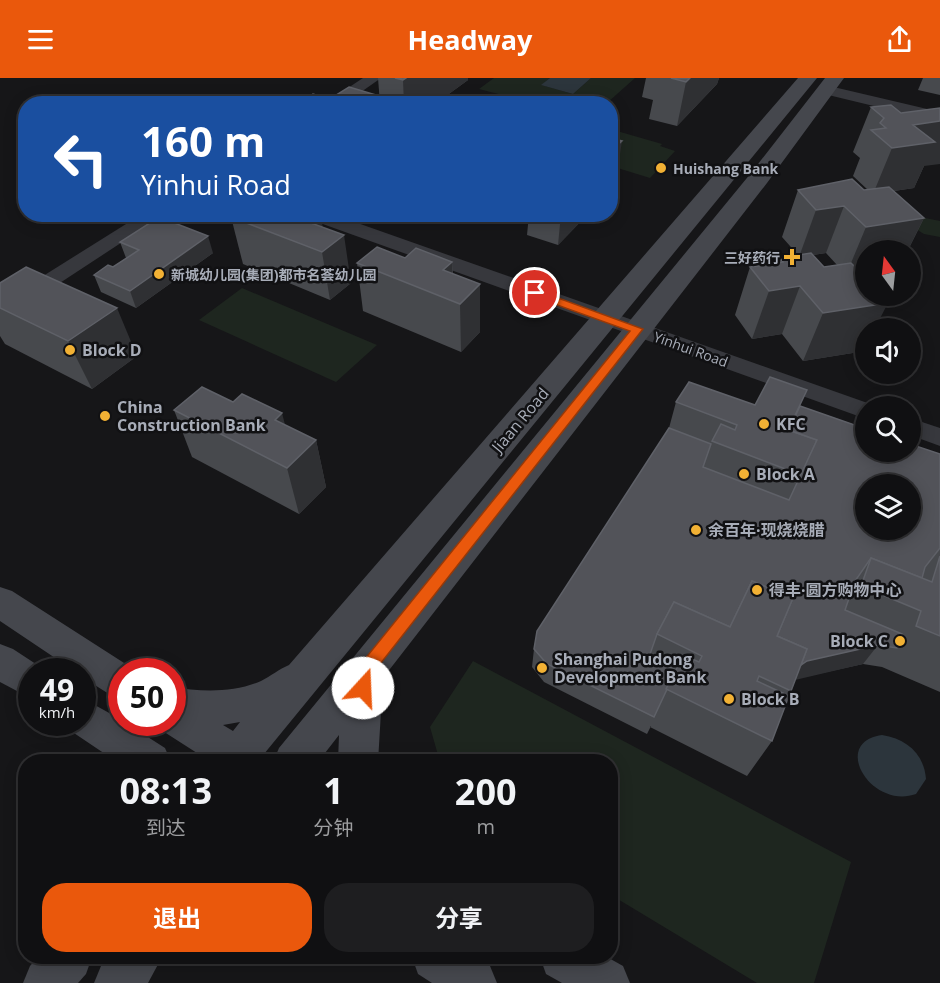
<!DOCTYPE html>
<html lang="zh">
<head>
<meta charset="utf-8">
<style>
  :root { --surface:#101012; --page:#1e1e20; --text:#f1f3f6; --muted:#9c9d9f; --line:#303032; --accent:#ea580c }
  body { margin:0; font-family:"Open Sans","Noto Sans SC",sans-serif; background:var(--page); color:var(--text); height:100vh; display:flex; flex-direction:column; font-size:22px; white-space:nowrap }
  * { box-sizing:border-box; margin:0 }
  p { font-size:20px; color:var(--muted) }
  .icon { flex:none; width:33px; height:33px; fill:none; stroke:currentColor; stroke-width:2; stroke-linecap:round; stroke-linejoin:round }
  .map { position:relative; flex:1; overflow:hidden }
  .sheet { position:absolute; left:18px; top:676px; width:600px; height:210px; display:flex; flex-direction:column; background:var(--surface); border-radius:24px; box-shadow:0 3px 15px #0003,0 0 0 2px var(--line) }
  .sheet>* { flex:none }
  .hud { position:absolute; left:18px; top:18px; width:600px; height:126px; border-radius:24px; box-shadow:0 3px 15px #0003,0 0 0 2px var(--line); background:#1a4fa0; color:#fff; overflow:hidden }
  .needle { width:39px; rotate:345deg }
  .tools { position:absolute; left:855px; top:162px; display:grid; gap:12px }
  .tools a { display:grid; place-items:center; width:66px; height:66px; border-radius:50%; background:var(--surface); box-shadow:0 3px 15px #0003,0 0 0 2px var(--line); font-size:30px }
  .speed { position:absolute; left:18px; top:580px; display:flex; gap:12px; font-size:30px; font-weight:700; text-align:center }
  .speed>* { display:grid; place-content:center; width:78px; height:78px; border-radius:50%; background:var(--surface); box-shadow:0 3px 15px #0003,0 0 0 2px var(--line); line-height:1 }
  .speed small { font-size:15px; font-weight:400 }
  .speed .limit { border:9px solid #d22; background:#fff; color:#111 }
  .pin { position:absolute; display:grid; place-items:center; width:51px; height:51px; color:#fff; margin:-26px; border:3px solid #fff; border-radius:50%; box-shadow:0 2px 6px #0007 }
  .me { position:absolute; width:66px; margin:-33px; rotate:20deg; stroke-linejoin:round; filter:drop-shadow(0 0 4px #0008) }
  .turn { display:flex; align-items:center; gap:21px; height:126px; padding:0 24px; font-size:27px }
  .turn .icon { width:78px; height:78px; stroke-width:2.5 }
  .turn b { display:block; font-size:42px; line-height:51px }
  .eta { display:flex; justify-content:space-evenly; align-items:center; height:102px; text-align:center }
  .eta b { font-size:36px; font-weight:700; line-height:42px }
  .primary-button { display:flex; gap:12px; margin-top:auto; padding:12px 24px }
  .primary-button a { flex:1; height:69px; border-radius:24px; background:var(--accent); color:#fff; font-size:24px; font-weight:700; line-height:69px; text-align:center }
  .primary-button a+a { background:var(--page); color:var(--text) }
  header { display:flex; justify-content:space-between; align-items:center; height:78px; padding:0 24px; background:var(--accent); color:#fff; font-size:27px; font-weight:700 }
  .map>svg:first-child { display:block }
  .green { fill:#1e261f }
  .water { fill:#2c353c }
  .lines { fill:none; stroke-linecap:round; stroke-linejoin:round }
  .street { fill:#37383d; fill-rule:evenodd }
  .secondary { fill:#45474d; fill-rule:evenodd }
  .wall { fill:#47494d; fill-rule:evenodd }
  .shaded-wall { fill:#2f3033 }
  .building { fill:#525359; stroke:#5f6168; stroke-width:1.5; fill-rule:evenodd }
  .route { fill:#ea580c; stroke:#983908; stroke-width:1.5 }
  .poi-dot { fill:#f2b134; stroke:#111113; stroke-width:2 }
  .labels { text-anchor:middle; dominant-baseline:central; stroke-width:5; stroke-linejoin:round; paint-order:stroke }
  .far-poi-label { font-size:14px; font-weight:bold; fill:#a8adb8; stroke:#111113; text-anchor:start }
  .far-street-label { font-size:14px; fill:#a8adb8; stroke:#111113 }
  .poi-label { font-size:16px; font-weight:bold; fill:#a8adb8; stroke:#111113; text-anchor:start }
  .street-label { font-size:16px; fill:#a8adb8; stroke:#111113 }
</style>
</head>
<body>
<header><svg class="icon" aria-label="menu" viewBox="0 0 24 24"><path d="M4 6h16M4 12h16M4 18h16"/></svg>Headway<svg class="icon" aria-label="share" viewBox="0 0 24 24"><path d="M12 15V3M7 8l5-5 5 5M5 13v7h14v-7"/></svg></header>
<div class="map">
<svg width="940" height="905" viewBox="0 0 940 905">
  <rect width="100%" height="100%" fill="#161618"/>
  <g class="green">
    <path d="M 494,0 L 550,0 L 542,7 L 573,16 L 591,0 L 635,0 L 607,25 L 533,25 L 479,11 Z"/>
    <path d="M 610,51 L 662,66 L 660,68 L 675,73 L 650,100 L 611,88 Z"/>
    <path d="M 925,140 L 940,143 L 940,159 L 924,156 L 916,151 L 920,141 Z"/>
    <path d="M 242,210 L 377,267 L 336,304 L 199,242 Z"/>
    <path d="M 473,583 L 851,784 L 814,905 L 757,905 L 611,817 L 610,684 L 440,684 L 430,649 Z"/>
  </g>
  <g class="water">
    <path d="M 550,0 L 591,0 L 573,16 L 541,7 Z"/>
    <path d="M 882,657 C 907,661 924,676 926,701 L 916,716 C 871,732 830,664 882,657 Z"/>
  </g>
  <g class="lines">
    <g class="street">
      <path d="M 363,0 L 381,0 L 344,26 L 324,26 Z"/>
      <path d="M 825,7 L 940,34 L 940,44 L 820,15 L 817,12 Z"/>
      <path d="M 142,136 L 165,136 L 8,239 L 0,241 L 0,225 Z"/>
      <path d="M 304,136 L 332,136 L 876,328 L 866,328 L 866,340 L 858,338 L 306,140 Z"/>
      <path d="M 910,340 L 940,350 L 940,368 L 910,357 Z"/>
    </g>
    <g class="secondary">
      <path d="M 798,0 L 817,0 L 264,676 L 267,684 L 211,684 L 158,650 L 156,645 L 172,645 L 172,609 C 201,614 234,615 261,603 C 271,598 279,591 289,587 ZM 240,644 L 233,653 L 223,647 Z"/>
      <path d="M 825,0 L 844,0 L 767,105 L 383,600 L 378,684 L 338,684 L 339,657 L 318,684 L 273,684 L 279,670 L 751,95 Z"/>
      <path d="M 0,509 L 12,513 L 135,592 L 136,594 L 122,594 L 122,621 L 109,616 L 82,599 L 82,594 L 76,594 L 0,543 Z"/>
      <path d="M 0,566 L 13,571 L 45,592 L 46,594 L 32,594 L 32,621 L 0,604 Z"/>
      <path d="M 82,620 L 122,642 L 122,645 L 126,645 L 165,670 L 171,684 L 117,684 L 68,651 L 66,645 L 82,645 Z"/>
      <path d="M 38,879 L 92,879 L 86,896 L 78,905 L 23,905 L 30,888 Z"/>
      <path d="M 109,879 L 162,879 L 148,905 L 94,905 L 101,888 Z"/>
      <path d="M 412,879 L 476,879 L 490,888 L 497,905 L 432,905 L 418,896 Z"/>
      <path d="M 540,879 L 607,879 L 623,888 L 630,905 L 562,905 L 546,896 Z"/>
    </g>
  </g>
  <g class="wall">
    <path d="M 378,0 L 468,0 L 468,2 L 435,26 L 380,26 Z"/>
    <path d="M 646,0 L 719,0 L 717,6 L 677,48 L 649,41 L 653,22 L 642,19 Z"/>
    <path d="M 923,0 L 940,0 L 940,17 L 918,12 Z"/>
    <path d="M 891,27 L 924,88 L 914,110 L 894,113 L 924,140 L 908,172 L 866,172 L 866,194 L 860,194 L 865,273 L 803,283 L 782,256 L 752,261 L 735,237 L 750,189 L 778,185 L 780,180 L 798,177 L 782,159 L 798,112 L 868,112 L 853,98 L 860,80 L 853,74 L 871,29 ZM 826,175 L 837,187 L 824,189 L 813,177 Z"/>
    <path d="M 529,136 L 588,136 L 558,167 L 527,157 Z"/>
    <path d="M 231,139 L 323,149 L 351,205 L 330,222 L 243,186 Z"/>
    <path d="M 120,164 L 213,175 L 136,230 L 101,214 L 94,197 L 113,189 L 126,180 Z"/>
    <path d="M 405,180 L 452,184 L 453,196 L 480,254 L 461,274 L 363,233 L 357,185 Z"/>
    <path d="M 0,205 L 137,278 L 92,311 L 5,266 L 0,258 Z"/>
    <path d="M 233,324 L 316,362 L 326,409 L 299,436 L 192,379 L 174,332 Z"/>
    <path d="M 676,324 L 800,328 L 940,376 L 940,614 L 882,589 L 863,586 L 795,601 L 791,613 L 788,618 L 772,663 L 747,698 L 650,649 L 651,648 L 647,656 L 544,604 L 532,589 L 534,571 L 669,350 Z"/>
  </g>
  <g class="shaded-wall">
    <path d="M 406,0 L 468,0 L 468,2 L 435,26 L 404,26 L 403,2 Z"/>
    <path d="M 690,0 L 719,0 L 717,6 L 677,48 L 686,4 Z"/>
    <path d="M 376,17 L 377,26 L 362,26 Z"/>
    <path d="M 940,43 L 940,86 L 924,88 L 914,110 L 873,116 L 892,70 L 913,47 Z"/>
    <path d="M 622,63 L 615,109 L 610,113 L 610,74 Z"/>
    <path d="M 844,128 L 826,175 L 799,179 L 816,132 Z"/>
    <path d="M 561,136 L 588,136 L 558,167 Z"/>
    <path d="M 321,137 L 326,171 L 344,157 L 351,205 L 330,222 L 322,174 L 311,145 Z"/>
    <path d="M 924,140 L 908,172 L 866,172 L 866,194 L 846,197 L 866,149 Z"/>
    <path d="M 208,158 L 213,175 L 136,230 L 130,213 Z"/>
    <path d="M 452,184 L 453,223 L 443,192 Z"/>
    <path d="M 480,206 L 480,254 L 461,274 L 460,226 Z"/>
    <path d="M 800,208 L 782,256 L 752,261 L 769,213 Z"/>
    <path d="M 888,225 L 875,250 L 866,250 L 866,271 L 865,273 L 803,283 L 823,235 Z"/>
    <path d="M 117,230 L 137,278 L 92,311 L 68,263 Z"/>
    <path d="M 282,335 L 294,382 L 275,342 Z"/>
    <path d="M 316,362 L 326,409 L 299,436 L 287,390 Z"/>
    <path d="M 878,567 L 863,586 L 795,602 L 793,593 L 807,583 Z"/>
  </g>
  <g class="building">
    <path d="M 395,0 L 406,0 L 403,2 Z"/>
    <path d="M 671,0 L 690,0 L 686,4 Z"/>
    <path d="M 349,9 L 376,17 L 362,26 L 298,26 L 313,16 L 330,21 Z"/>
    <path d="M 891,27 L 901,35 L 940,30 L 940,43 L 913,47 L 935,64 L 892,70 L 871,52 L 886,50 L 880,45 L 884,40 L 871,29 Z"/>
    <path d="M 610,60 L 622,63 L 610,74 Z"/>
    <path d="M 852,101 L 864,112 L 889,109 L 924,140 L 866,149 L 844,128 L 816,132 L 798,112 Z"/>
    <path d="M 235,136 L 319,136 L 321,137 L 311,145 L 344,157 L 322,174 L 231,139 Z"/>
    <path d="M 159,139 L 208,158 L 130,213 L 94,197 L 108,187 L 113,189 L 139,172 L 120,164 Z"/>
    <path d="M 377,169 L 405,180 L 416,170 L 452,184 L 443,192 L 480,206 L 460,226 L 357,185 Z"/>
    <path d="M 811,175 L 824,189 L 851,185 L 866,200 L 866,218 L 881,218 L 888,225 L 823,235 L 800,208 L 769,213 L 750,189 L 783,184 L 780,180 Z"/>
    <path d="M 26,189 L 117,230 L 68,263 L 0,230 L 0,205 Z"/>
    <path d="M 770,299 L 807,312 L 788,352 L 817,362 L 801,397 L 712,363 L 721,346 L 735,352 L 737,347 L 676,324 L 689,304 L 755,327 Z"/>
    <path d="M 202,309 L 233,324 L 242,316 L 282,335 L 275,342 L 316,362 L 287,390 L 174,332 Z"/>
    <path d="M 800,328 L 866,351 L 866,374 L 910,374 L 910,366 L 940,376 L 940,470 L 925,489 L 922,500 L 871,480 L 855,503 L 845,532 L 902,556 L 897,570 L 878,567 L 807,583 L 801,587 L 807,571 L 777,558 L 793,520 L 752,503 L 730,549 L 674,524 L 657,556 L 649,579 L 676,592 L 654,639 L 547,586 L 534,571 L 537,553 L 669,350 L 711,366 L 703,389 L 789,422 L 817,362 L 789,352 ZM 866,406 L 910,406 L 910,452 L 866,452 Z"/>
    <path d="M 940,478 L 940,558 L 916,548 L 921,533 L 861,508 L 871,480 L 932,504 Z"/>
    <path d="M 752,503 L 793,520 L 777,558 L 807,571 L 791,613 L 759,598 L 757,603 L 789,618 L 772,663 L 666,611 L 680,584 L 686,587 L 690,580 L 699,584 L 702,578 L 657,556 L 674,524 L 730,549 Z"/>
  </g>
  <path class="route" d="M 532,213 L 539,213 L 643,251 L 373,595 L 369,615 L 358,615 L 355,610 L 360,587 L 630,253 L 532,218 Z"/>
  <g class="poi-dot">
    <circle cx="661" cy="90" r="6"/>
    <path d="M789 170h6v6h6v6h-6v6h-6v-6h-6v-6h6z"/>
    <circle cx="159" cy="196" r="6"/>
    <circle cx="70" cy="272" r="6"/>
    <circle cx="105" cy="338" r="6"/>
    <circle cx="764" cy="346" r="6"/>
    <circle cx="744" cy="396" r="6"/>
    <circle cx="696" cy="452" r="6"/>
    <circle cx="757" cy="512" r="6"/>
    <circle cx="900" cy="563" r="6"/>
    <circle cx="542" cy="590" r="6"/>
    <circle cx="729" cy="621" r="6"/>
  </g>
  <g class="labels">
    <g class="far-poi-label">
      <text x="673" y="90">Huishang Bank</text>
      <text x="780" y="179" text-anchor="end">三好药行</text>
      <text x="171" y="196">新城幼儿园(集团)都市名荟幼儿园</text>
    </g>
    <g class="far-street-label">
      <text transform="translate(691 271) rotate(20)">Yinhui Road</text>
    </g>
    <g class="poi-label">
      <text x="82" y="272">Block D</text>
      <text x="117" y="329">China<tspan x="117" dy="18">Construction Bank</tspan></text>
      <text x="776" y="346">KFC</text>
      <text x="756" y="396">Block A</text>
      <text x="708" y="452">余百年·现烧烧腊</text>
      <text x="769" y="512">得丰·圆方购物中心</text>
      <text x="888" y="563" text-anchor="end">Block C</text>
      <text x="554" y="581">Shanghai Pudong<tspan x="554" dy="18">Development Bank</tspan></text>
      <text x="741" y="621">Block B</text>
    </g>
    <g class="street-label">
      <text transform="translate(520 342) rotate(-50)">Jiaan Road</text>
    </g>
  </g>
</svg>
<div class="tools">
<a><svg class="needle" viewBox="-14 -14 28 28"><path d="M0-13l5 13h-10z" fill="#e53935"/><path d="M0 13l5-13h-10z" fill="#9c9d9f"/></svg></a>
<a><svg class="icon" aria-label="sound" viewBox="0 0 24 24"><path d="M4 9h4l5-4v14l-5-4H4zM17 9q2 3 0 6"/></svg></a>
<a><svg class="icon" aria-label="search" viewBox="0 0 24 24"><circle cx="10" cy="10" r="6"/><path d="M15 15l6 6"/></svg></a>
<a><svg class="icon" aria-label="layers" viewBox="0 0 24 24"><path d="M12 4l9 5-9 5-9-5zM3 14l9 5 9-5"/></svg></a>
</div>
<div class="speed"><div>49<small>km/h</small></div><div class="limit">50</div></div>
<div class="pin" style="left:535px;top:215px;background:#d93025"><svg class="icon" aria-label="arrive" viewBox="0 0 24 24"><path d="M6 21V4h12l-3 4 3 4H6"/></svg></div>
<svg class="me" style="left:363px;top:610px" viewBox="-20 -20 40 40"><circle r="19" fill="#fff"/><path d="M0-13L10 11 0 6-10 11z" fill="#ea580c"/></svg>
<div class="hud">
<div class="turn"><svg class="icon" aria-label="left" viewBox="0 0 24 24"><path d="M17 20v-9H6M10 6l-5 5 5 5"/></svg><div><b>160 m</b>Yinhui Road</div></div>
</div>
<section class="sheet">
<div class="eta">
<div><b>08:13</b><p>到达</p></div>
<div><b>1</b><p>分钟</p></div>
<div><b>200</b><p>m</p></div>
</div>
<div class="primary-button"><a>退出</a><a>分享</a></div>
</section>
</div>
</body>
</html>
